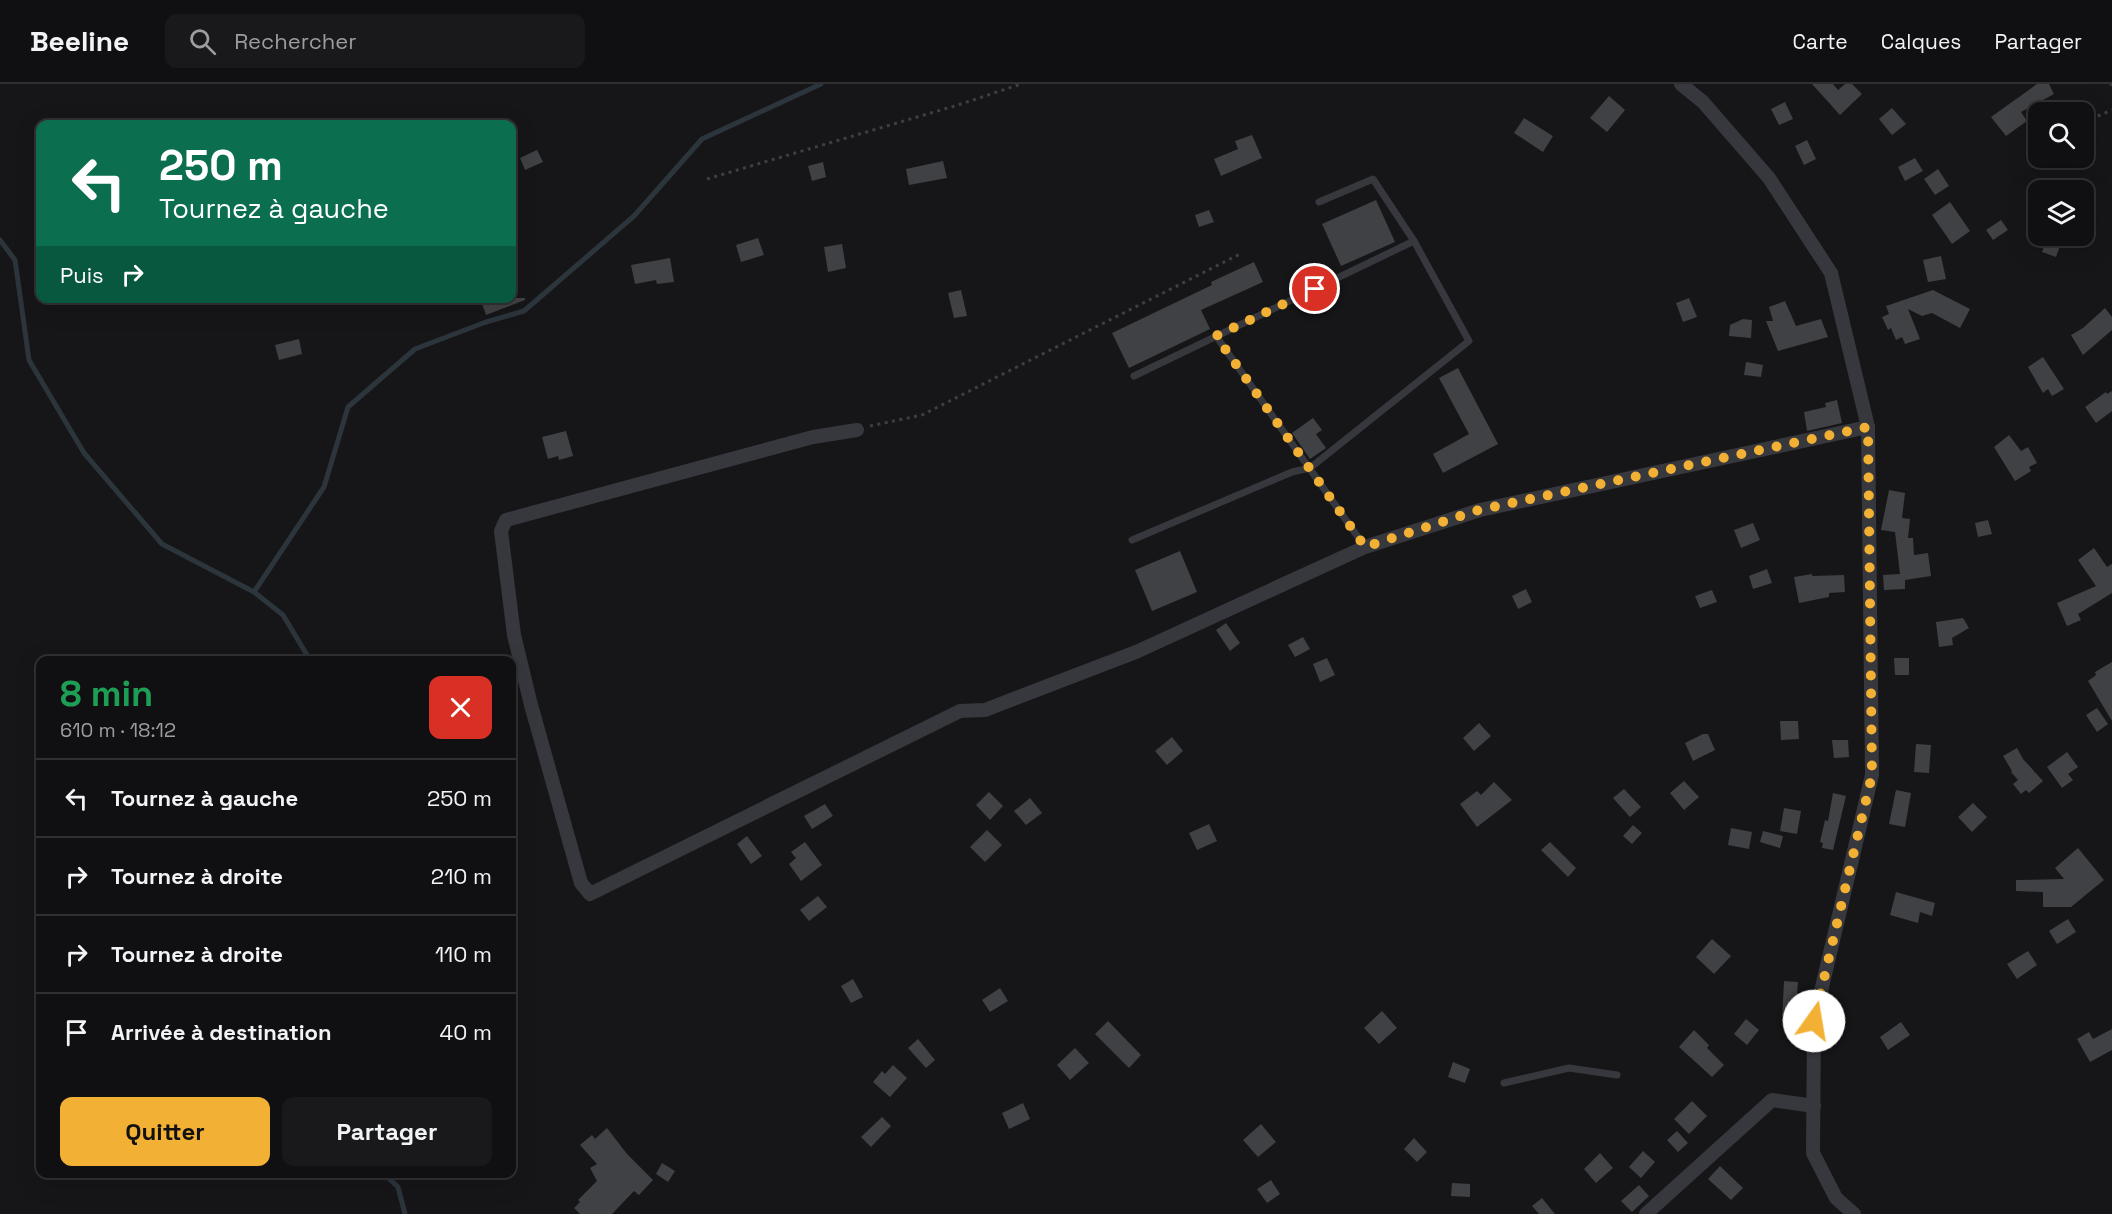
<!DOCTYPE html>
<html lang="fr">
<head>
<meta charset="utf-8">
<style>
  :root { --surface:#101012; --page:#19191b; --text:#f1f3f6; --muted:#9c9d9f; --line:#303032; --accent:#f2b134 }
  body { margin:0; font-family:"Space Grotesk",sans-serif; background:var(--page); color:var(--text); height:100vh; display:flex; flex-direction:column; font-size:22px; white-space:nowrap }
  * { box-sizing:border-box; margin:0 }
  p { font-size:20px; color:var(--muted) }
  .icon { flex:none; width:33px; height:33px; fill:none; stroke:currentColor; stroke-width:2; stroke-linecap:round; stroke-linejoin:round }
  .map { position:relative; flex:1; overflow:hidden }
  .side { position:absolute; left:36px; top:572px; width:480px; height:522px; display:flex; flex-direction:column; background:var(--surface); border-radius:12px; box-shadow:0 6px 24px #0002,0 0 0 2px var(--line) }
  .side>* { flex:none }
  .top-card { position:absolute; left:36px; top:36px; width:480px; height:183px; border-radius:12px; box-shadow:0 6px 24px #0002,0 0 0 2px var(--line); background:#0b6e4f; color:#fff; overflow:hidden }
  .fabs { position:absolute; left:2028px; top:18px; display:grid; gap:12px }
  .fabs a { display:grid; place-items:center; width:66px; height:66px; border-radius:12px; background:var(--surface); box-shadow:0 6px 24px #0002,0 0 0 2px var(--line); font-size:30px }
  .pin { position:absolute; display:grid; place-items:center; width:51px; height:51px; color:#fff; margin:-26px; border:3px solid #fff; border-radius:50%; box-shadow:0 2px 6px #0007 }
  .me { position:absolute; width:66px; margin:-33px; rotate:13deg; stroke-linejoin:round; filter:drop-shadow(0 0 4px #0008) }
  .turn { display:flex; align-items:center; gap:21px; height:126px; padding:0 24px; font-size:27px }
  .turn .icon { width:78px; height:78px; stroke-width:2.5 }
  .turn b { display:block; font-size:42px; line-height:51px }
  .then { display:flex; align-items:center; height:57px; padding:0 24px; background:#0003; gap:12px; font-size:22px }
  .round { display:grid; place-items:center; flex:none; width:63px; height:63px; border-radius:12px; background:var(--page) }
  .overview { display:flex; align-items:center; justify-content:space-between; height:102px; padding:0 24px }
  h1 { font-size:36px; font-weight:700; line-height:45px; color:#1e9e55 }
  .action { display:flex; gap:12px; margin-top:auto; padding:12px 24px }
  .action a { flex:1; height:69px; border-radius:12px; background:var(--accent); color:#111; font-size:24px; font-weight:700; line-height:69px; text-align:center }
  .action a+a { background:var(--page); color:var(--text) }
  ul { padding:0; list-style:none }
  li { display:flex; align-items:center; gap:18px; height:78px; padding:0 24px; border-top:2px solid var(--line) }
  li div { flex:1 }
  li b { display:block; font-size:22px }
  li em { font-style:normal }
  header { display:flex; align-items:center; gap:36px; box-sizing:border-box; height:84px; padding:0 30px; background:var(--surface); border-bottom:2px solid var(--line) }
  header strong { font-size:28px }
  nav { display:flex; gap:33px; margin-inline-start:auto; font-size:21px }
  .search { width:420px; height:54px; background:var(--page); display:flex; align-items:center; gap:15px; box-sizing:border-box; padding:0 21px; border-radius:12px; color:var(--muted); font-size:22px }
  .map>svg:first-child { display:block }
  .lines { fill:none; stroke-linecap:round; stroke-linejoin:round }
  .stream { stroke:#2c353c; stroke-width:5 }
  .building { fill:#404145 }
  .path { stroke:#3d3f44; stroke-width:3; stroke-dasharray:3 4.5; stroke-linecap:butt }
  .lane { stroke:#37383d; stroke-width:7 }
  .street { stroke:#37383d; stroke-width:14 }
  .route { stroke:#f2b134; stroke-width:10; stroke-dasharray:0 18 }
</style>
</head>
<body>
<header>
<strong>Beeline</strong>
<div class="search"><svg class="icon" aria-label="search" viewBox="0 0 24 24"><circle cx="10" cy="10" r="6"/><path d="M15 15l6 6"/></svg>Rechercher</div>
<nav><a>Carte</a><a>Calques</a><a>Partager</a></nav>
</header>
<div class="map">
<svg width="2112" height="1130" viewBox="0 0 2112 1130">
  <rect width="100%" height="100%" fill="#161618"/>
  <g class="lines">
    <g class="stream">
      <path d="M 0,156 L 15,176 L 29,276 L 84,369 L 162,460 L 254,508 L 283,531 L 310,576"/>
      <path d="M 254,508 L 324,403 L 348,323 L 415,265 L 486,238 L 524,227 L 634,132 L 702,55 L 821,0"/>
      <path d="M 383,1089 L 398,1103 L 405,1130"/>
    </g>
  </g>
  <g class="building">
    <path d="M 1812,0 L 1833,0 L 1838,6 L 1845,0 L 1852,0 L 1862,10 L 1840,31 Z"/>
    <path d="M 2037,0 L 2049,0 L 2054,10 L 2021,28 L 2027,37 L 2006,52 L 1991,33 Z"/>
    <path d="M 1609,12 L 1625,26 L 1607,48 L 1590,34 Z"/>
    <path d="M 1785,18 L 1793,35 L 1779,41 L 1771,25 Z"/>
    <path d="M 1892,24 L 1906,40 L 1892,51 L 1879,35 Z"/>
    <path d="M 1524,34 L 1553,52 L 1543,68 L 1514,49 Z"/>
    <path d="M 1252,51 L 1262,74 L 1221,92 L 1214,75 L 1238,65 L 1235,57 Z"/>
    <path d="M 1807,56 L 1816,75 L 1804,81 L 1795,62 Z"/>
    <path d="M 537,66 L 543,78 L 525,86 L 520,74 Z"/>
    <path d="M 1915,74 L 1923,87 L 1905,97 L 1898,83 Z"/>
    <path d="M 943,77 L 947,94 L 909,101 L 906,85 Z"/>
    <path d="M 823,78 L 826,93 L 812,97 L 808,82 Z"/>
    <path d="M 1938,85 L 1949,102 L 1935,111 L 1924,95 Z"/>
    <path d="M 1376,116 L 1395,158 L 1341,182 L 1322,140 Z"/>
    <path d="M 1950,118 L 1970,147 L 1952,160 L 1932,131 Z"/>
    <path d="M 1209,126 L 1214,138 L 1199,143 L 1195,131 Z"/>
    <path d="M 2001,136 L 2008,146 L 1993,156 L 1986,146 Z"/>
    <path d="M 2048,152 L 2062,156 L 2056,173 L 2042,168 Z"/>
    <path d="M 758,154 L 764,171 L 741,178 L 736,161 Z"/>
    <path d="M 842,160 L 846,184 L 828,188 L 824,163 Z"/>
    <path d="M 1941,172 L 1946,195 L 1928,198 L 1923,176 Z"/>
    <path d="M 670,174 L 674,198 L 657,200 L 656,196 L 635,200 L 631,181 Z"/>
    <path d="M 1254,178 L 1263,198 L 1201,226 L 1210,245 L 1129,284 L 1112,249 L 1212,201 L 1211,198 Z"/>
    <path d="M 961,206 L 967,232 L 954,234 L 948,209 Z"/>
    <path d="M 1933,206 L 1970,225 L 1960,244 L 1932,229 L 1922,232 L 1908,225 L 1920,255 L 1905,260 L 1902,253 L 1896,256 L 1891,244 L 1888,246 L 1882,233 L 1889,230 L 1886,222 Z"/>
    <path d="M 480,214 L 525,214 L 525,216 L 486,231 Z"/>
    <path d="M 1689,214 L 1697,233 L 1683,238 L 1676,219 Z"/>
    <path d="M 1785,217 L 1796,242 L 1821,235 L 1828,253 L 1778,267 L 1766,237 L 1773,237 L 1769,223 Z"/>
    <path d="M 2105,224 L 2112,233 L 2112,246 L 2083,271 L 2071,251 L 2083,244 Z"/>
    <path d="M 1743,235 L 1752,236 L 1751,254 L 1729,252 L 1730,241 Z"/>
    <path d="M 299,255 L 302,270 L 279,276 L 275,261 Z"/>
    <path d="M 2043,273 L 2064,305 L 2052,312 L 2048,305 L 2043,309 L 2028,283 Z"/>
    <path d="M 1746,278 L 1763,281 L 1761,293 L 1744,291 Z"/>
    <path d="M 1458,284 L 1498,360 L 1443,389 L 1433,370 L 1469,350 L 1439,294 Z"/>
    <path d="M 2112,307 L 2112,327 L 2096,339 L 2085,323 L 2106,308 L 2107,310 Z"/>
    <path d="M 1837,316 L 1842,339 L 1807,347 L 1804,328 L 1826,323 L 1825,319 Z"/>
    <path d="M 1313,334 L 1322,346 L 1316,350 L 1326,364 L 1310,375 L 1292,349 Z"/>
    <path d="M 566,347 L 573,372 L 559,376 L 558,372 L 548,375 L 542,353 Z"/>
    <path d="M 2009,351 L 2021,367 L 2028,363 L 2037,379 L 2029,383 L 2031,387 L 2015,397 L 1994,363 Z"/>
    <path d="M 1889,406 L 1905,409 L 1902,434 L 1910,435 L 1908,454 L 1913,454 L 1914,471 L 1928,469 L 1931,492 L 1905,496 L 1905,505 L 1884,506 L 1883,491 L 1900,490 L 1895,448 L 1881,446 Z"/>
    <path d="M 1988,436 L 1992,450 L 1978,453 L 1975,439 Z"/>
    <path d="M 1753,439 L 1760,456 L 1741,464 L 1734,446 Z"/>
    <path d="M 2094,464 L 2107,483 L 2112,480 L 2112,509 L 2078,530 L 2081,536 L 2067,542 L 2057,519 L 2096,502 L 2078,476 Z"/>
    <path d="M 1180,467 L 1197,508 L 1152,527 L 1135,486 Z"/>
    <path d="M 1767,485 L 1772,499 L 1753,505 L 1749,492 Z"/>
    <path d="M 1812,490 L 1812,492 L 1844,491 L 1845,508 L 1829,509 L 1829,513 L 1799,519 L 1794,493 Z"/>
    <path d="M 1526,505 L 1532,518 L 1518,525 L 1512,512 Z"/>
    <path d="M 1712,506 L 1717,518 L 1700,524 L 1695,512 Z"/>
    <path d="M 1963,534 L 1969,544 L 1952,554 L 1953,561 L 1939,563 L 1936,538 Z"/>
    <path d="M 1226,539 L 1240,559 L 1230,567 L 1216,546 Z"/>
    <path d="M 1303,553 L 1310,565 L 1295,573 L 1288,561 Z"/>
    <path d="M 1327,574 L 1335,591 L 1320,598 L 1313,580 Z"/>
    <path d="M 1894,574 L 1909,574 L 1909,591 L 1895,591 Z"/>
    <path d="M 2112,578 L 2112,637 L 2088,597 L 2096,591 L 2095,588 Z"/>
    <path d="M 2097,624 L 2108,640 L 2097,648 L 2086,631 Z"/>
    <path d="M 1780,637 L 1798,637 L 1799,655 L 1781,656 Z"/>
    <path d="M 1479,639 L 1491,652 L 1474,667 L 1463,654 Z"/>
    <path d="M 1703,650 L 1708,650 L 1715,666 L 1693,677 L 1685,659 Z"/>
    <path d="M 1172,653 L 1183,667 L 1167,681 L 1155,667 Z"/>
    <path d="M 1832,656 L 1848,656 L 1849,673 L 1834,674 Z"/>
    <path d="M 1916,660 L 1931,661 L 1929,689 L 1914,688 Z"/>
    <path d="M 2017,664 L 2023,675 L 2043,697 L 2029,709 L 2026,706 L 2021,710 L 2013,700 L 2018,696 L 2011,688 L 2012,687 L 2003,672 Z"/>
    <path d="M 2067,668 L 2078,683 L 2068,690 L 2073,696 L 2062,704 L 2047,683 Z"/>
    <path d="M 1684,697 L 1699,713 L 1684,726 L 1670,709 Z"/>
    <path d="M 1494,698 L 1512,716 L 1477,743 L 1460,720 L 1477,707 L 1481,711 Z"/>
    <path d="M 1624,705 L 1641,723 L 1630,733 L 1613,714 Z"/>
    <path d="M 1896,706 L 1911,709 L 1905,743 L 1889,740 Z"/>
    <path d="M 989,708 L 1003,722 L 990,736 L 976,721 Z"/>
    <path d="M 1833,709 L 1846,712 L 1833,766 L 1822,764 L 1823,759 L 1820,758 L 1825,736 L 1828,737 Z"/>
    <path d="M 1030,714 L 1042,729 L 1026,741 L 1014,727 Z"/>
    <path d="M 1973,719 L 1987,733 L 1972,748 L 1958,733 Z"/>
    <path d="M 825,720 L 833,732 L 812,745 L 804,732 Z"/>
    <path d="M 1784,724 L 1801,727 L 1797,750 L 1780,747 Z"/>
    <path d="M 1209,740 L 1217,757 L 1197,766 L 1189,749 Z"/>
    <path d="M 1633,741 L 1642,749 L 1632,760 L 1623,752 Z"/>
    <path d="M 1731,744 L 1752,748 L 1749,765 L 1728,761 Z"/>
    <path d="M 987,746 L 1002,761 L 985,778 L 970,763 Z"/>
    <path d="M 1763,747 L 1783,752 L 1780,764 L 1760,758 Z"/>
    <path d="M 747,752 L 762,772 L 751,780 L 737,760 Z"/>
    <path d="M 805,758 L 822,781 L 801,797 L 789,780 L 796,774 L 791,768 Z"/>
    <path d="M 1550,758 L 1576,784 L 1568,793 L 1541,766 Z"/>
    <path d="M 2078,764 L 2104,796 L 2071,823 L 2043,823 L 2043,808 L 2016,807 L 2016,796 L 2064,795 L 2055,784 Z"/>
    <path d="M 1896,808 L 1935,819 L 1932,832 L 1920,828 L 1918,839 L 1890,831 Z"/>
    <path d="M 818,812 L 827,823 L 809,837 L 800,826 Z"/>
    <path d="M 2068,835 L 2076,848 L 2057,860 L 2049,847 Z"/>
    <path d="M 1712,855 L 1731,872 L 1714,890 L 1696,873 Z"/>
    <path d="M 2028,867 L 2037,881 L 2017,895 L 2007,880 Z"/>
    <path d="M 853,895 L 863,913 L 851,919 L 841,902 Z"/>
    <path d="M 1784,897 L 1798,898 L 1795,939 L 1782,938 Z"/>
    <path d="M 1000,904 L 1008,917 L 990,928 L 982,916 Z"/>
    <path d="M 1382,927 L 1397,944 L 1379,960 L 1364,944 Z"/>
    <path d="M 1746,935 L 1759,946 L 1747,961 L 1734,950 Z"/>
    <path d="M 1108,937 L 1141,971 L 1129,984 L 1095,950 Z"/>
    <path d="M 1901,938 L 1910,951 L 1888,966 L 1880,953 Z"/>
    <path d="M 2112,945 L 2112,966 L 2090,978 L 2077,955 L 2089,948 L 2093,955 Z"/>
    <path d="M 1694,946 L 1709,961 L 1707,964 L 1724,981 L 1712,993 L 1679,963 Z"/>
    <path d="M 918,955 L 935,976 L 926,984 L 908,964 Z"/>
    <path d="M 1075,964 L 1089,979 L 1070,996 L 1057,981 Z"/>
    <path d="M 1453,978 L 1470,985 L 1465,999 L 1448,993 Z"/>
    <path d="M 893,981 L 907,994 L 890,1013 L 873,998 L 882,987 L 885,990 Z"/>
    <path d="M 1692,1017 L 1707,1032 L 1689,1050 L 1674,1035 Z"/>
    <path d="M 1023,1019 L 1030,1035 L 1009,1045 L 1002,1029 Z"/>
    <path d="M 882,1033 L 891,1042 L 871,1063 L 861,1053 Z"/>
    <path d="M 1261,1040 L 1276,1058 L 1258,1073 L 1243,1056 Z"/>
    <path d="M 607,1044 L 627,1070 L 653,1096 L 639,1111 L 634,1107 L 612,1130 L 580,1130 L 574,1124 L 580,1118 L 578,1116 L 597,1097 L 590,1084 L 597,1080 L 580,1061 L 592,1051 L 595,1055 Z"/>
    <path d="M 1677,1047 L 1688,1059 L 1678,1068 L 1667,1056 Z"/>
    <path d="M 1414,1054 L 1427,1068 L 1417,1078 L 1404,1065 Z"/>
    <path d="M 1643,1067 L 1655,1078 L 1641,1094 L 1629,1083 Z"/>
    <path d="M 1600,1069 L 1613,1084 L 1596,1099 L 1584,1085 Z"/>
    <path d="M 662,1079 L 675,1087 L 668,1098 L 656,1090 Z"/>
    <path d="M 1720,1082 L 1743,1104 L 1731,1116 L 1708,1095 Z"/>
    <path d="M 1271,1096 L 1280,1110 L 1267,1119 L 1257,1105 Z"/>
    <path d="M 1452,1099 L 1470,1100 L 1470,1113 L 1451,1112 Z"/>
    <path d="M 1639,1101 L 1649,1112 L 1632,1128 L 1621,1117 Z"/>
    <path d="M 1542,1114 L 1555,1130 L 1539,1130 L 1532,1122 Z"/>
  </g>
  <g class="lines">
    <g class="path">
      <path d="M 2110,0 L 2112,1"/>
      <path d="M 2084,38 L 2112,26"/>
      <path d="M 707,95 L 958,21 L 1021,0"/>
      <path d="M 870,342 L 922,331 L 1240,170"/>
    </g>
    <g class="lane">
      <path d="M 1216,252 L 1365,463"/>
      <path d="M 1134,292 L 1414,157"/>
      <path d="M 1132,456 L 1292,388 L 1310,384 L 1469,257 L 1414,157 L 1373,95 L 1319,118"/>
      <path d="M 1504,999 L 1569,984 L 1617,991"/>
    </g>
    <g class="street">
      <path d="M 1681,0 L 1703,18 L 1769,94 L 1831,189 L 1868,343 L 1872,691 L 1814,937 L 1813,1069 L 1836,1114 L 1854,1130"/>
      <path d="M 857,346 L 813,353 L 506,436 L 501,447 L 514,551 L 531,621 L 581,799 L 590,810 L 960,627 L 985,626 L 1136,568 L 1365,463 L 1480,426 L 1868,343"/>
      <path d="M 1646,1130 L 1772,1016 L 1814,1022"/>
    </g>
  </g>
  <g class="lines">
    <path class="route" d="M 1315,205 L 1216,252 L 1365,463 L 1479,426 L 1868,343 L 1872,691 L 1814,937"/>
  </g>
</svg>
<div class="fabs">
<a><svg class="icon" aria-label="search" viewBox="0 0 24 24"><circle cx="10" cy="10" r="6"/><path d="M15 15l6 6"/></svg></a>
<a><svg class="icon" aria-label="layers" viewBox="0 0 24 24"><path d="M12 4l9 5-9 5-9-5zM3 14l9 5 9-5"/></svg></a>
</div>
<div class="pin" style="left:1315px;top:205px;background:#d93025"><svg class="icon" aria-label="arrive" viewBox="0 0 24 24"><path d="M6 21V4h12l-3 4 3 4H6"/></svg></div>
<svg class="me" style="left:1814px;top:937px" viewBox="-20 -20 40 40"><circle r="19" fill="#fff"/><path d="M0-13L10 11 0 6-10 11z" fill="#f2b134"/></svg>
<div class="top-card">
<div class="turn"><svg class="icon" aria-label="left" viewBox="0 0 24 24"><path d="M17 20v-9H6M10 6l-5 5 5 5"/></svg><div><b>250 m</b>Tournez à gauche</div></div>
<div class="then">Puis<svg class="icon" aria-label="right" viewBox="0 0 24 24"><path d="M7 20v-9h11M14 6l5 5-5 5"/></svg></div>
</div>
<section class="side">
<div class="overview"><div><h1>8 min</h1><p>610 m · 18:12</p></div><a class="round" style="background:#d93025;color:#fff"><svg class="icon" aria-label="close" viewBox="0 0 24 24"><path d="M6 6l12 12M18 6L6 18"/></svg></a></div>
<ul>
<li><svg class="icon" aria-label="left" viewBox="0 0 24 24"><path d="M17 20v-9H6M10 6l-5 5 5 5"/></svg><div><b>Tournez à gauche</b></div><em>250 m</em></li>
<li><svg class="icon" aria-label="right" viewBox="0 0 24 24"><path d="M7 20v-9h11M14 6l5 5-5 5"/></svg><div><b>Tournez à droite</b></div><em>210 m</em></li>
<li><svg class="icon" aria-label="right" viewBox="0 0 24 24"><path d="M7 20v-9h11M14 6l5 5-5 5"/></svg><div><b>Tournez à droite</b></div><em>110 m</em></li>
<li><svg class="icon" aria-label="arrive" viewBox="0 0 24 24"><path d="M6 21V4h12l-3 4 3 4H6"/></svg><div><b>Arrivée à destination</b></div><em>40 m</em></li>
</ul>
<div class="action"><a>Quitter</a><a>Partager</a></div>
</section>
</div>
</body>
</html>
